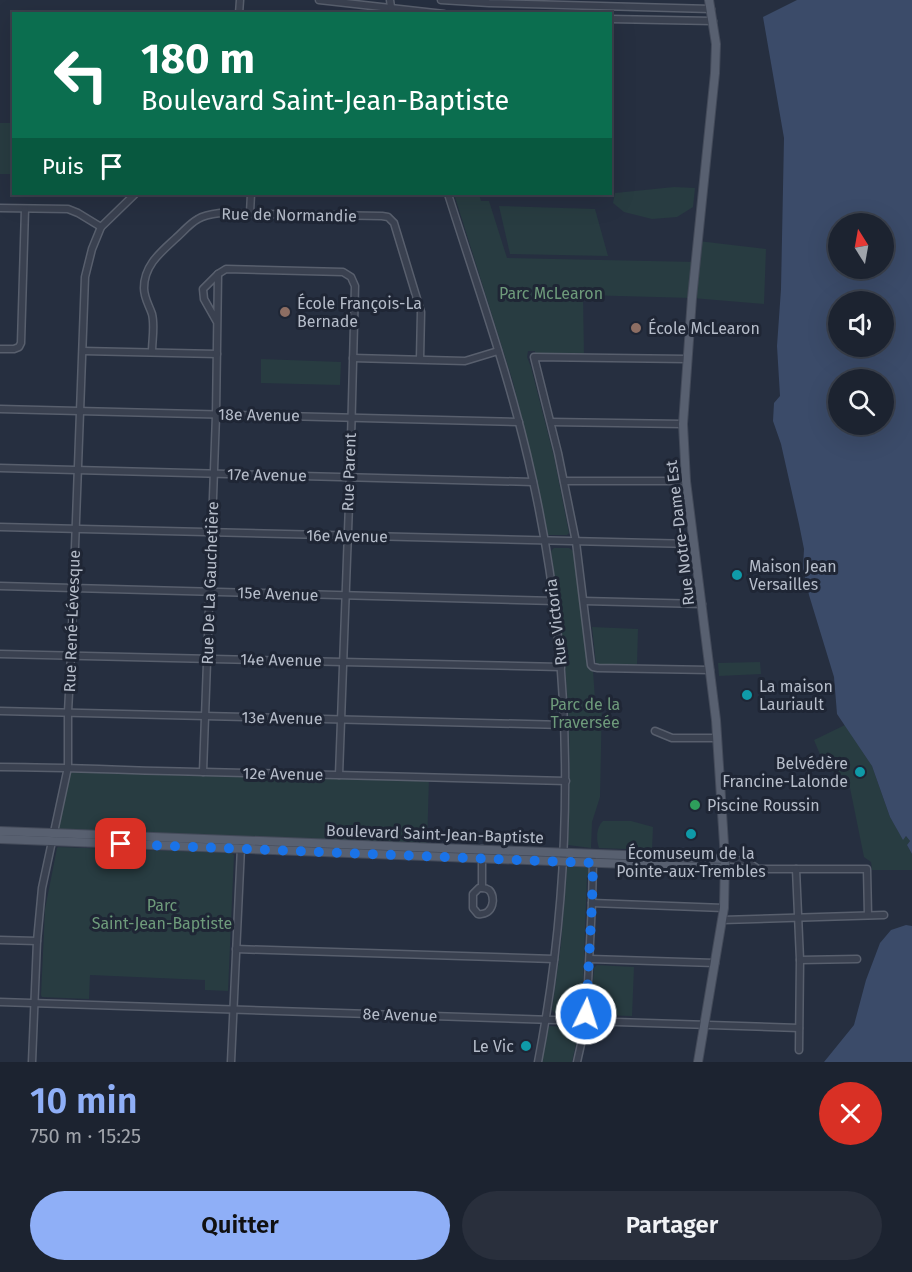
<!DOCTYPE html>
<html lang="fr">
<head>
<meta charset="utf-8">
<style>
  :root { --surface:#1c2330; --page:#292f3c; --text:#f1f3f6; --muted:#a0a4ab; --line:#3a404c; --accent:#8faff7 }
  body { margin:0; font-family:"Fira Sans",sans-serif; background:var(--page); color:var(--text); height:100vh; display:flex; flex-direction:column; font-size:22px; white-space:nowrap }
  * { box-sizing:border-box; margin:0 }
  p { font-size:20px; color:var(--muted) }
  .icon { flex:none; width:33px; height:33px; fill:none; stroke:currentColor; stroke-width:2; stroke-linecap:round; stroke-linejoin:round }
  .map { position:relative; height:1062px; overflow:hidden }
  .side { display:flex; flex-direction:column; background:var(--surface); flex:1 }
  .side>* { flex:none }
  .guide { position:absolute; left:12px; top:12px; width:600px; height:183px; border-radius:0px; box-shadow:0 6px 24px #0002,0 0 0 2px var(--line); background:#0b6e4f; color:#fff; overflow:hidden }
  .needle { width:39px; rotate:349deg }
  .controls { position:absolute; left:828px; top:213px; display:grid; gap:12px }
  .controls a { display:grid; place-items:center; width:66px; height:66px; border-radius:50%; background:var(--surface); box-shadow:0 6px 24px #0002,0 0 0 2px var(--line); font-size:30px }
  .pin { position:absolute; display:grid; place-items:center; width:51px; height:51px; color:#fff; margin:-26px; border-radius:12px; box-shadow:0 3px 9px #0006 }
  .me { position:absolute; width:66px; margin:-33px; rotate:4deg; stroke-linejoin:round; filter:drop-shadow(0 0 4px #0008) }
  .turn { display:flex; align-items:center; gap:21px; height:126px; padding:0 30px; font-size:27px }
  .turn .icon { width:78px; height:78px; stroke-width:2.5 }
  .turn b { display:block; font-size:42px; line-height:51px }
  .then { display:flex; align-items:center; height:57px; padding:0 30px; background:#0003; gap:12px; font-size:22px }
  .round { display:grid; place-items:center; flex:none; width:63px; height:63px; border-radius:32px; background:var(--page) }
  .headline { display:flex; align-items:center; justify-content:space-between; height:102px; padding:0 30px }
  h1 { font-size:36px; font-weight:600; line-height:45px; color:var(--accent) }
  .action { display:flex; gap:12px; margin-top:auto; padding:12px 30px }
  .action a { flex:1; height:69px; border-radius:36px; background:var(--accent); color:#111; font-size:24px; font-weight:600; line-height:69px; text-align:center }
  .action a+a { background:var(--page); color:var(--text) }
  .map>svg:first-child { display:block }
  .green { fill:#283c41 }
  .water { fill:#3b4b69; fill-rule:evenodd }
  .lines { fill:none; stroke-linecap:round; stroke-linejoin:round }
  .minor-casing { stroke:#585f6d; stroke-width:9 }
  .major-casing { stroke:#434a59; stroke-width:10 }
  .minor { stroke:#3a4150; stroke-width:6 }
  .major { stroke:#586070; stroke-width:8 }
  .route { stroke:#1a73e8; stroke-width:10; stroke-dasharray:0 18 }
  .education-dot { fill:#8d6e63; stroke:#1f2635; stroke-width:2 }
  .culture-dot { fill:#0f9aa8; stroke:#1f2635; stroke-width:2 }
  .leisure-dot { fill:#2e9e5b; stroke:#1f2635; stroke-width:2 }
  .labels { text-anchor:middle; dominant-baseline:central; stroke-width:6; stroke-linejoin:round; paint-order:stroke }
  .street-label { font-size:16px; fill:#b6bdca; stroke:#1f2635 }
  .park-label { font-size:16px; fill:#6e9b7b; stroke:#1f2635 }
  .poi-label { font-size:16px; fill:#b6bdca; stroke:#1f2635; text-anchor:start }
</style>
</head>
<body>
<div class="map">
<svg width="912" height="1062" viewBox="0 0 912 1062">
  <rect width="100%" height="100%" fill="#262f40"/>
  <g class="green">
    <rect x="0" y="123" width="13" height="51"/>
    <path d="M 674,187 L 695,188 L 693,207 L 677,217 L 652,219 L 624,212 L 613,203 L 615,193 Z"/>
    <path d="M 454,194 L 479,194 L 481,201 L 489,201 L 507,258 L 696,262 L 698,241 L 766,249 L 764,304 L 692,298 L 583,295 L 584,357 L 535,357 L 535,351 L 528,351 L 527,357 L 531,367 L 554,457 L 569,533 L 567,535 L 548,535 L 538,485 L 513,382 Z"/>
    <path d="M 499,206 L 595,209 L 608,256 L 510,254 Z"/>
    <path d="M 261,359 L 341,362 L 340,385 L 261,383 Z"/>
    <path d="M 554,548 L 569,548 L 573,551 L 588,666 L 593,671 L 595,699 L 602,700 L 600,797 L 592,822 L 591,848 L 568,845 C 570,790 571,735 566,679 C 563,636 557,594 551,551 Z"/>
    <path d="M 592,627 L 638,629 L 637,665 L 596,664 Z"/>
    <path d="M 760,662 L 761,674 L 719,676 L 718,663 Z"/>
    <path d="M 845,725 L 872,766 L 890,817 L 903,839 L 906,836 L 910,841 L 907,845 L 912,854 L 912,870 L 872,870 L 871,862 L 864,857 L 848,778 L 826,769 L 814,740 Z"/>
    <path d="M 68,767 L 429,777 L 427,847 L 54,833 Z"/>
    <path d="M 603,821 L 631,821 L 653,827 L 652,850 L 599,848 C 596,840 596,827 603,821 Z"/>
    <path d="M 58,847 L 231,853 L 234,855 L 228,991 L 205,990 L 205,980 L 90,975 L 89,999 L 42,997 L 41,995 L 45,909 L 57,848 Z"/>
    <path d="M 570,864 L 590,868 L 587,877 L 582,1012 L 580,1014 L 555,1013 L 552,1010 L 561,944 L 567,868 Z"/>
    <path d="M 597,965 L 634,967 L 632,1016 L 595,1015 L 591,1011 L 594,968 Z"/>
    <path d="M 549,1026 L 581,1027 L 578,1034 L 572,1062 L 542,1062 Z"/>
  </g>
  <g class="water">
    <path d="M 797,0 L 912,0 L 912,854 L 907,845 L 910,841 L 906,836 L 903,840 L 890,817 L 872,766 L 837,714 L 834,677 L 809,595 L 803,568 L 804,549 L 799,524 L 781,444 L 773,421 L 774,403 L 780,396 L 777,346 L 781,289 L 784,138 L 763,17 ZM 838,224 L 884,224 L 884,268 L 838,268 ZM 838,302 L 884,302 L 884,346 L 838,346 ZM 838,380 L 884,380 L 884,424 L 838,424 Z"/>
    <path d="M 906,925 L 912,926 L 912,1062 L 824,1062 L 854,1025 L 866,980 L 880,943 L 891,930 Z"/>
  </g>
  <g class="lines">
    <defs>
      <g id="minor">
        <path d="M 319,0 L 444,14"/>
        <path d="M 390,0 L 392,14"/>
        <path d="M 441,0 L 489,3 L 711,9"/>
        <path d="M 239,14 L 240,0"/>
        <path d="M 610,19 L 713,21"/>
        <path d="M 448,194 C 478,289 512,383 533,481 C 575,672 575,870 538,1062"/>
        <path d="M 0,208 L 68,209 L 78,213 L 101,227"/>
        <path d="M 250,213 L 251,194"/>
        <path d="M 218,274 L 226,269 L 343,272 L 351,277 L 355,286 L 350,477 L 339,775"/>
        <path d="M 0,349 L 14,349 L 19,347 L 21,343 L 25,209"/>
        <path d="M 83,351 L 217,354"/>
        <path d="M 152,352 C 152,340 155,326 152,314 C 149,305 144,298 144,288 C 144,265 161,252 176,238 C 183,232 189,224 198,219 C 204,215 212,214 220,213 L 382,216 L 388,217 L 394,223 L 421,312 L 420,359"/>
        <path d="M 353,358 L 465,361 L 498,351"/>
        <path d="M 687,359 L 534,357 L 558,453 L 576,542 L 591,665 L 593,667 L 598,668 L 710,670"/>
        <path d="M 0,409 L 519,422"/>
        <path d="M 551,422 L 683,424"/>
        <path d="M 0,468 L 533,482"/>
        <path d="M 564,481 L 686,481"/>
        <path d="M 0,527 L 694,544"/>
        <path d="M 0,586 L 555,601"/>
        <path d="M 584,601 L 702,604"/>
        <path d="M 0,654 L 561,667"/>
        <path d="M 0,711 L 564,725"/>
        <path d="M 655,731 L 672,738 L 717,738"/>
        <path d="M 0,767 C 69,767 137,771 205,772 C 325,775 446,777 566,781"/>
        <path d="M 203,772 L 216,415 L 218,274 L 203,289 L 204,299 L 217,322"/>
        <path d="M 482,849 L 482,888"/>
        <path d="M 725,859 L 746,861 L 758,869 L 867,869 L 868,915"/>
        <path d="M 796,869 L 800,960 L 799,1050"/>
        <path d="M 479,888 C 483,888 485,887 489,890 C 496,896 494,916 478,914 L 473,908 L 473,894 Z"/>
        <path d="M 592,903 L 724,908"/>
        <path d="M 722,920 L 884,915"/>
        <path d="M 0,940 L 37,941"/>
        <path d="M 236,949 L 554,959"/>
        <path d="M 590,959 L 715,963"/>
        <path d="M 800,960 L 857,959"/>
        <path d="M 0,1002 L 799,1028"/>
        <path d="M 32,1062 L 37,941 L 42,888 L 68,767 L 68,712 L 71,655 L 85,277 L 92,249 L 101,227 L 135,194"/>
        <path d="M 231,1062 L 241,847"/>
        <path d="M 577,1062 L 586,1022 L 592,903 L 593,860"/>
      </g>
      <g id="major">
        <path d="M 0,831 L 725,859"/>
        <path d="M 0,839 L 725,868"/>
        <path d="M 698,1062 L 724,908 L 725,859 L 716,720 L 686,481 L 683,424 L 692,298 L 715,73 L 716,44 L 709,0"/>
      </g>
    </defs>
    <use href="#minor" class="minor-casing"/>
    <use href="#major" class="major-casing"/>
    <use href="#minor" class="minor"/>
    <use href="#major" class="major"/>
  </g>
  <g class="lines">
    <path class="route" d="M 121,844 L 593,863 L 592,903 L 586,1014"/>
  </g>
  <g class="education-dot">
    <circle cx="285" cy="312" r="6"/>
    <circle cx="636" cy="328" r="6"/>
  </g>
  <g class="culture-dot">
    <circle cx="737" cy="575" r="6"/>
    <circle cx="747" cy="695" r="6"/>
    <circle cx="860" cy="772" r="6"/>
    <circle cx="691" cy="834" r="6"/>
    <circle cx="526" cy="1046" r="6"/>
  </g>
  <circle class="leisure-dot" cx="695" cy="805" r="6"/>
  <g class="labels">
    <g class="street-label">
      <text transform="translate(289 215) rotate(1)">Rue de Normandie</text>
      <text transform="translate(259 415) rotate(1)">18e Avenue</text>
      <text transform="translate(349 472) rotate(-88)">Rue Parent</text>
      <text transform="translate(267 475) rotate(1)">17e Avenue</text>
      <text transform="translate(680 533) rotate(-97)">Rue Notre-Dame Est</text>
      <text transform="translate(347 536) rotate(1)">16e Avenue</text>
      <text transform="translate(210 583) rotate(-88)">Rue De La Gauchetière</text>
      <text transform="translate(278 594) rotate(2)">15e Avenue</text>
      <text transform="translate(72 621) rotate(-88)">Rue René-Lévesque</text>
      <text transform="translate(556 622) rotate(-97)">Rue Victoria</text>
      <text transform="translate(281 660) rotate(1)">14e Avenue</text>
      <text transform="translate(282 718) rotate(1)">13e Avenue</text>
      <text transform="translate(283 774) rotate(1)">12e Avenue</text>
      <text transform="translate(435 834) rotate(2)">Boulevard Saint-Jean-Baptiste</text>
      <text transform="translate(400 1015) rotate(2)">8e Avenue</text>
    </g>
    <g class="park-label">
      <text x="551" y="293">Parc McLearon</text>
      <text x="585" y="704">Parc de la<tspan x="585" dy="18">Traversée</tspan></text>
      <text x="162" y="905">Parc<tspan x="162" dy="18">Saint-Jean-Baptiste</tspan></text>
    </g>
    <g class="poi-label">
      <text x="297" y="303">École François-La<tspan x="297" dy="18">Bernade</tspan></text>
      <text x="648" y="328">École McLearon</text>
      <text x="749" y="566">Maison Jean<tspan x="749" dy="18">Versailles</tspan></text>
      <text x="759" y="686">La maison<tspan x="759" dy="18">Lauriault</tspan></text>
      <text x="848" y="763" text-anchor="end">Belvédère<tspan x="848" dy="18">Francine-Lalonde</tspan></text>
      <text x="707" y="805">Piscine Roussin</text>
      <text x="691" y="853" text-anchor="middle">Écomuseum de la<tspan x="691" dy="18">Pointe-aux-Trembles</tspan></text>
      <text x="514" y="1046" text-anchor="end">Le Vic</text>
    </g>
  </g>
</svg>
<div class="controls">
<a><svg class="needle" viewBox="-14 -14 28 28"><path d="M0-13l5 13h-10z" fill="#e53935"/><path d="M0 13l5-13h-10z" fill="#a0a4ab"/></svg></a>
<a><svg class="icon" aria-label="sound" viewBox="0 0 24 24"><path d="M4 9h4l5-4v14l-5-4H4zM17 9q2 3 0 6"/></svg></a>
<a><svg class="icon" aria-label="search" viewBox="0 0 24 24"><circle cx="10" cy="10" r="6"/><path d="M15 15l6 6"/></svg></a>
</div>
<div class="pin" style="left:121px;top:844px;background:#d93025"><svg class="icon" aria-label="arrive" viewBox="0 0 24 24"><path d="M6 21V4h12l-3 4 3 4H6"/></svg></div>
<svg class="me" style="left:586px;top:1014px" viewBox="-20 -20 40 40"><circle r="17" fill="#1a73e8" stroke="#fff" stroke-width="3"/><path d="M0-11L8 9 0 5-8 9z" fill="#fff"/></svg>
<div class="guide">
<div class="turn"><svg class="icon" aria-label="left" viewBox="0 0 24 24"><path d="M17 20v-9H6M10 6l-5 5 5 5"/></svg><div><b>180 m</b>Boulevard Saint-Jean-Baptiste</div></div>
<div class="then">Puis<svg class="icon" aria-label="arrive" viewBox="0 0 24 24"><path d="M6 21V4h12l-3 4 3 4H6"/></svg></div>
</div>
</div>
<section class="side">
<div class="headline"><div><h1>10 min</h1><p>750 m · 15:25</p></div><a class="round" style="background:#d93025;color:#fff"><svg class="icon" aria-label="close" viewBox="0 0 24 24"><path d="M6 6l12 12M18 6L6 18"/></svg></a></div>
<div class="action"><a>Quitter</a><a>Partager</a></div>
</section>
</body>
</html>
